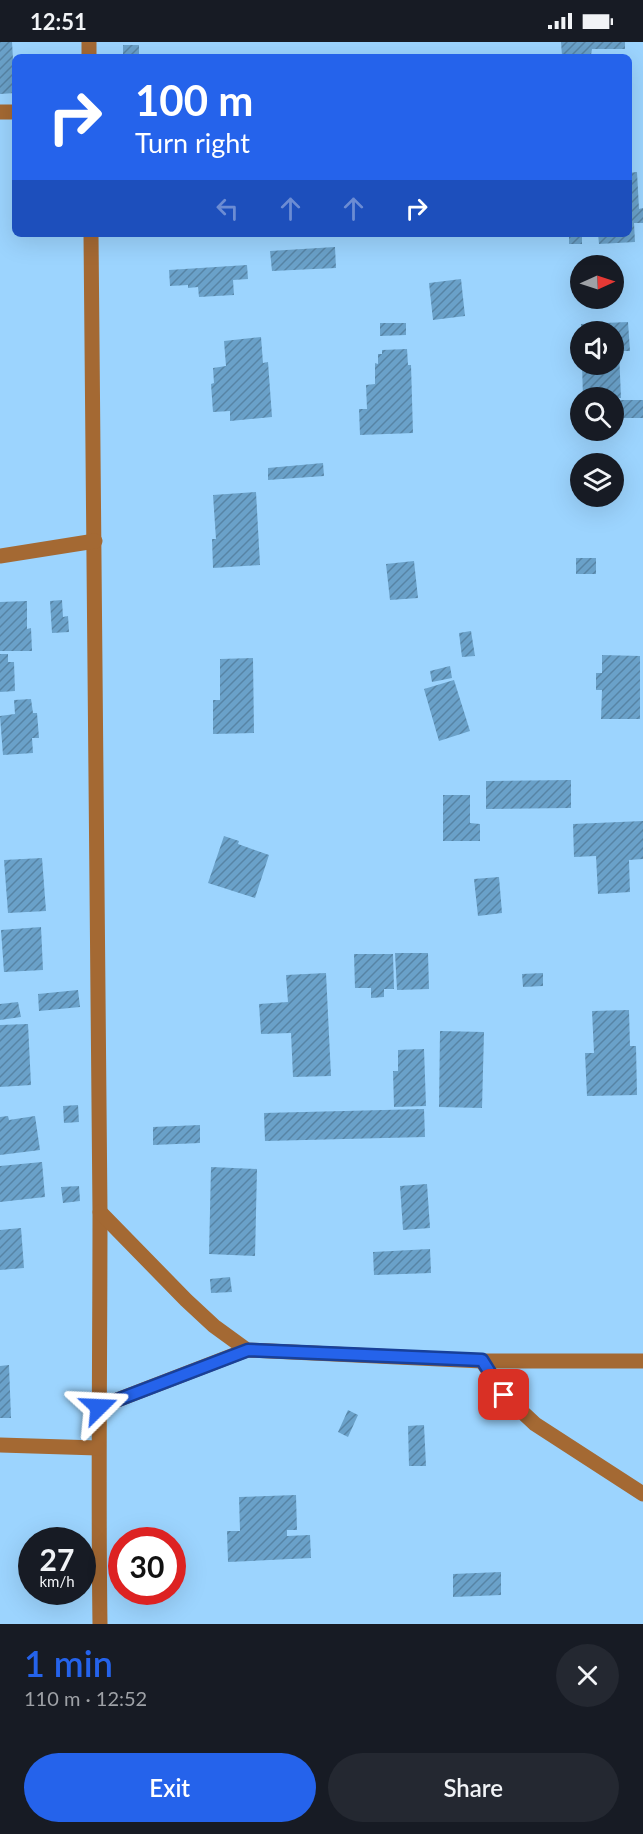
<!DOCTYPE html>
<html lang="en">
<head>
<meta charset="utf-8">
<style>
  :root { --surface:#171b24; --page:#242831; --text:#f1f3f6; --muted:#9ea1a6; --accent:#2563eb }
  body { margin:0; font-family:Lato,sans-serif; background:var(--page); color:var(--text); height:100vh; display:flex; flex-direction:column; font-size:22px; white-space:nowrap }
  * { box-sizing:border-box; margin:0 }
  p { font-size:20px; color:var(--muted) }
  .icon { flex:none; width:33px; height:33px; fill:none; stroke:currentColor; stroke-width:2; stroke-linecap:round; stroke-linejoin:round }
  .map { position:relative; height:1582px; overflow:hidden }
  .drawer { display:flex; flex-direction:column; background:var(--surface); flex:1 }
  .drawer>* { flex:none }
  .guide { position:absolute; left:12px; top:12px; width:620px; height:183px; border-radius:9px; box-shadow:0 6px 24px #0002; background:#2563eb; color:#fff; overflow:hidden }
  .needle { width:39px; rotate:87deg }
  .buttons { position:absolute; left:570px; top:213px; display:grid; gap:12px }
  .buttons a { display:grid; place-items:center; width:54px; height:54px; border-radius:50%; background:var(--surface); box-shadow:0 6px 24px #0002; font-size:30px }
  .speed { position:absolute; left:18px; top:1485px; display:flex; gap:12px; font-size:30px; font-weight:700; text-align:center }
  .speed>* { display:grid; place-content:center; width:78px; height:78px; border-radius:50%; background:var(--surface); box-shadow:0 6px 24px #0002; line-height:1 }
  .speed small { font-size:15px; font-weight:400 }
  .speed .limit { border:9px solid #d22; background:#fff; color:#111 }
  .pin { position:absolute; display:grid; place-items:center; width:51px; height:51px; color:#fff; margin:-26px; border-radius:12px; box-shadow:0 3px 9px #0006 }
  .me { position:absolute; width:66px; margin:-33px; rotate:69deg; stroke-linejoin:round; filter:drop-shadow(0 0 4px #0008) }
  .turn { display:flex; align-items:center; gap:21px; height:126px; padding:0 24px; font-size:27px }
  .turn .icon { width:78px; height:78px; stroke-width:2.5 }
  .turn b { display:block; font-size:42px; line-height:51px }
  .lanes { display:flex; align-items:center; height:57px; padding:0 24px; background:#0003; justify-content:center; gap:30px; direction:ltr }
  .lanes .off { opacity:.35 }
  .round { display:grid; place-items:center; flex:none; width:63px; height:63px; border-radius:32px; background:var(--page) }
  .head { display:flex; align-items:center; justify-content:space-between; height:102px; padding:0 24px }
  h1 { font-size:36px; font-weight:600; line-height:45px; color:var(--accent) }
  .primary-button { display:flex; gap:12px; margin-top:auto; padding:12px 24px }
  .primary-button a { flex:1; height:69px; border-radius:36px; background:var(--accent); color:#fff; font-size:24px; font-weight:600; line-height:69px; text-align:center }
  .primary-button a+a { background:var(--page); color:var(--text) }
  .status { display:flex; justify-content:space-between; align-items:center; height:42px; padding:0 30px; background:var(--surface); direction:ltr }
  .status svg { height:16px; fill:currentColor }
  .map>svg:first-child { display:block }
  .building { fill:url(#building-hatch) }
  .lines { fill:none; stroke-linecap:round; stroke-linejoin:round }
  .minor { stroke:#a46933; stroke-width:15 }
  .route-casing { stroke:#184099; stroke-width:15 }
  .route { stroke:#2563eb; stroke-width:10 }
</style>
</head>
<body>
<div class="status"><b>12:51</b><svg viewBox="0 0 49 12"><path d="M0 12V9h3v3zM5 12V6h3v6zM10 12V3h3v9zM15 12V0h3v12zM26 1h20v11H26zM47 4h2v5h-2z"/></svg></div>
<div class="map">
<svg width="643" height="1582" viewBox="0 0 643 1582">
  <defs>
    <pattern id="building-hatch" width="6" height="6" patternUnits="userSpaceOnUse" patternTransform="scale(1.5)"><rect width="6" height="6" fill="#6aa1c9"/><path d="M-1 1l2-2M0 6l6-6M5 7l2-2" fill="none" stroke="#5784a5"/></pattern>
  </defs>
  <rect width="100%" height="100%" fill="#9cd4fe"/>
  <g class="building">
    <path d="M 0,0 L 12,0 L 15,51 L 0,52 Z"/>
    <path d="M 561,0 L 625,0 L 625,7 L 592,7 L 591,13 L 562,14 Z"/>
    <rect x="123" y="3" width="16" height="12"/>
    <path d="M 637,130 L 639,167 L 643,166 L 643,181 L 634,181 L 635,200 L 599,202 L 598,192 L 628,192 L 628,131 Z"/>
    <rect x="569" y="192" width="13" height="10"/>
    <path d="M 335,205 L 336,226 L 272,229 L 270,209 Z"/>
    <path d="M 247,223 L 248,237 L 233,238 L 234,253 L 199,255 L 198,245 L 188,246 L 188,243 L 170,244 L 169,228 Z"/>
    <path d="M 461,237 L 465,274 L 433,278 L 429,241 Z"/>
    <path d="M 628,280 L 630,309 L 619,309 L 621,356 L 583,356 L 582,322 L 614,322 L 614,290 L 581,290 L 581,282 Z"/>
    <path d="M 380,281 L 406,281 L 406,293 L 380,294 Z"/>
    <path d="M 261,295 L 263,321 L 268,320 L 272,375 L 230,379 L 230,369 L 213,370 L 211,342 L 214,341 L 213,326 L 226,324 L 224,299 Z"/>
    <path d="M 407,307 L 408,323 L 411,323 L 413,391 L 360,393 L 359,367 L 367,367 L 366,343 L 375,342 L 375,321 L 378,322 L 378,312 L 382,312 L 382,308 Z"/>
    <path d="M 617,358 L 643,358 L 643,376 L 618,376 Z"/>
    <path d="M 323,421 L 324,434 L 268,438 L 268,426 Z"/>
    <path d="M 256,450 L 260,523 L 213,526 L 212,497 L 216,497 L 213,453 Z"/>
    <rect x="576" y="516" width="20" height="16"/>
    <path d="M 414,519 L 418,556 L 390,558 L 386,522 Z"/>
    <path d="M 62,558 L 63,575 L 68,574 L 69,590 L 52,591 L 50,559 Z"/>
    <path d="M 27,559 L 27,587 L 31,586 L 32,609 L 0,609 L 0,560 Z"/>
    <path d="M 471,589 L 475,614 L 462,615 L 459,591 Z"/>
    <path d="M 0,612 L 8,612 L 8,620 L 14,620 L 15,649 L 0,650 Z"/>
    <path d="M 602,613 L 640,614 L 640,677 L 601,677 L 602,648 L 596,648 L 596,631 L 602,631 Z"/>
    <path d="M 253,616 L 254,691 L 213,692 L 213,658 L 220,658 L 220,617 Z"/>
    <path d="M 450,624 L 452,636 L 432,640 L 430,629 Z"/>
    <path d="M 454,638 L 470,689 L 439,699 L 424,647 Z"/>
    <path d="M 31,657 L 33,671 L 37,671 L 39,696 L 32,696 L 33,711 L 3,713 L 0,674 L 15,672 L 14,658 Z"/>
    <path d="M 571,738 L 571,766 L 486,767 L 486,739 Z"/>
    <path d="M 443,753 L 470,753 L 470,781 L 480,782 L 480,799 L 443,799 Z"/>
    <path d="M 643,779 L 643,817 L 629,818 L 630,850 L 598,852 L 596,814 L 574,815 L 573,782 Z"/>
    <path d="M 224,794 L 239,799 L 238,802 L 269,813 L 255,856 L 208,841 Z"/>
    <path d="M 42,816 L 46,869 L 8,871 L 4,818 Z"/>
    <path d="M 499,835 L 502,871 L 478,874 L 474,837 Z"/>
    <path d="M 41,885 L 43,928 L 4,930 L 1,888 Z"/>
    <path d="M 395,911 L 428,911 L 429,947 L 397,948 Z"/>
    <path d="M 354,912 L 393,912 L 394,947 L 384,947 L 384,955 L 371,956 L 371,946 L 355,946 Z"/>
    <path d="M 326,931 L 331,1034 L 293,1035 L 291,991 L 261,992 L 259,962 L 288,960 L 286,933 Z"/>
    <path d="M 543,931 L 543,944 L 523,945 L 522,932 Z"/>
    <path d="M 78,948 L 80,965 L 39,969 L 38,952 Z"/>
    <path d="M 18,960 L 21,975 L 0,978 L 0,962 Z"/>
    <path d="M 629,968 L 630,1004 L 636,1004 L 637,1053 L 587,1054 L 585,1011 L 594,1011 L 592,969 Z"/>
    <path d="M 28,982 L 31,1043 L 0,1045 L 0,983 Z"/>
    <path d="M 440,989 L 484,990 L 482,1066 L 439,1065 Z"/>
    <path d="M 424,1007 L 426,1064 L 394,1065 L 393,1029 L 398,1029 L 398,1008 Z"/>
    <path d="M 78,1063 L 79,1080 L 64,1081 L 63,1064 Z"/>
    <path d="M 424,1067 L 425,1095 L 265,1099 L 264,1071 Z"/>
    <path d="M 8,1074 L 9,1078 L 35,1074 L 40,1108 L 0,1113 L 0,1075 Z"/>
    <path d="M 200,1083 L 200,1101 L 153,1103 L 153,1085 Z"/>
    <path d="M 42,1120 L 45,1155 L 0,1160 L 0,1124 Z"/>
    <path d="M 211,1125 L 257,1127 L 255,1214 L 209,1212 Z"/>
    <path d="M 427,1142 L 430,1186 L 403,1188 L 400,1144 Z"/>
    <path d="M 79,1144 L 80,1159 L 63,1161 L 61,1145 Z"/>
    <path d="M 21,1186 L 24,1226 L 0,1228 L 0,1188 Z"/>
    <path d="M 430,1207 L 431,1231 L 374,1233 L 373,1210 Z"/>
    <path d="M 230,1235 L 232,1250 L 211,1251 L 210,1237 Z"/>
    <path d="M 9,1323 L 11,1376 L 0,1376 L 0,1324 Z"/>
    <path d="M 348,1368 L 358,1373 L 348,1395 L 338,1390 Z"/>
    <path d="M 424,1383 L 426,1424 L 409,1424 L 408,1384 Z"/>
    <path d="M 296,1453 L 297,1488 L 287,1488 L 287,1494 L 310,1493 L 311,1516 L 228,1520 L 227,1489 L 240,1489 L 239,1455 Z"/>
    <path d="M 501,1530 L 501,1553 L 453,1555 L 453,1532 Z"/>
  </g>
  <g class="lines">
    <g class="minor">
      <path d="M 89,0 L 89,15"/>
      <path d="M 0,70 L 15,70"/>
      <path d="M 91,192 C 95,518 99,844 100,1170 C 100,1307 98,1445 100,1582"/>
      <path d="M 0,514 L 95,499"/>
      <path d="M 100,1170 L 186,1258 L 214,1284 L 247,1308 L 482,1319 L 643,1319"/>
      <path d="M 482,1319 L 504,1353 L 535,1382 L 643,1452"/>
      <path d="M 99,1365 L 247,1308"/>
      <path d="M 0,1403 L 98,1406"/>
    </g>
  </g>
  <g class="lines">
    <defs>
      <path id="route" d="M 99,1365 L 248,1308 L 482,1318 L 504,1353"/>
    </defs>
    <use href="#route" class="route-casing"/>
    <use href="#route" class="route"/>
  </g>
</svg>
<div class="buttons">
<a><svg class="needle" viewBox="-14 -14 28 28"><path d="M0-13l5 13h-10z" fill="#e53935"/><path d="M0 13l5-13h-10z" fill="#9ea1a6"/></svg></a>
<a><svg class="icon" aria-label="sound" viewBox="0 0 24 24"><path d="M4 9h4l5-4v14l-5-4H4zM17 9q2 3 0 6"/></svg></a>
<a><svg class="icon" aria-label="search" viewBox="0 0 24 24"><circle cx="10" cy="10" r="6"/><path d="M15 15l6 6"/></svg></a>
<a><svg class="icon" aria-label="layers" viewBox="0 0 24 24"><path d="M12 4l9 5-9 5-9-5zM3 14l9 5 9-5"/></svg></a>
</div>
<div class="speed"><div>27<small>km/h</small></div><div class="limit">30</div></div>
<div class="pin" style="left:504px;top:1353px;background:#d93025"><svg class="icon" aria-label="arrive" viewBox="0 0 24 24"><path d="M6 21V4h12l-3 4 3 4H6"/></svg></div>
<svg class="me" style="left:99px;top:1365px" viewBox="-20 -20 40 40"><path d="M0-17L14 15 0 8-14 15z" fill="#2563eb" stroke="#fff" stroke-width="4"/></svg>
<div class="guide">
<div class="turn"><svg class="icon" aria-label="right" viewBox="0 0 24 24"><path d="M7 20v-9h11M14 6l5 5-5 5"/></svg><div><b>100 m</b>Turn right</div></div>
<div class="lanes"><svg class="icon off" aria-label="left" viewBox="0 0 24 24"><path d="M17 20v-9H6M10 6l-5 5 5 5"/></svg><svg class="icon off" aria-label="ahead" viewBox="0 0 24 24"><path d="M12 20V5M6 11l6-6 6 6"/></svg><svg class="icon off" aria-label="ahead" viewBox="0 0 24 24"><path d="M12 20V5M6 11l6-6 6 6"/></svg><svg class="icon" aria-label="right" viewBox="0 0 24 24"><path d="M7 20v-9h11M14 6l5 5-5 5"/></svg></div>
</div>
</div>
<section class="drawer">
<div class="head"><div><h1>1 min</h1><p>110 m · 12:52</p></div><a class="round"><svg class="icon" aria-label="close" viewBox="0 0 24 24"><path d="M6 6l12 12M18 6L6 18"/></svg></a></div>
<div class="primary-button"><a>Exit</a><a>Share</a></div>
</section>
</body>
</html>
